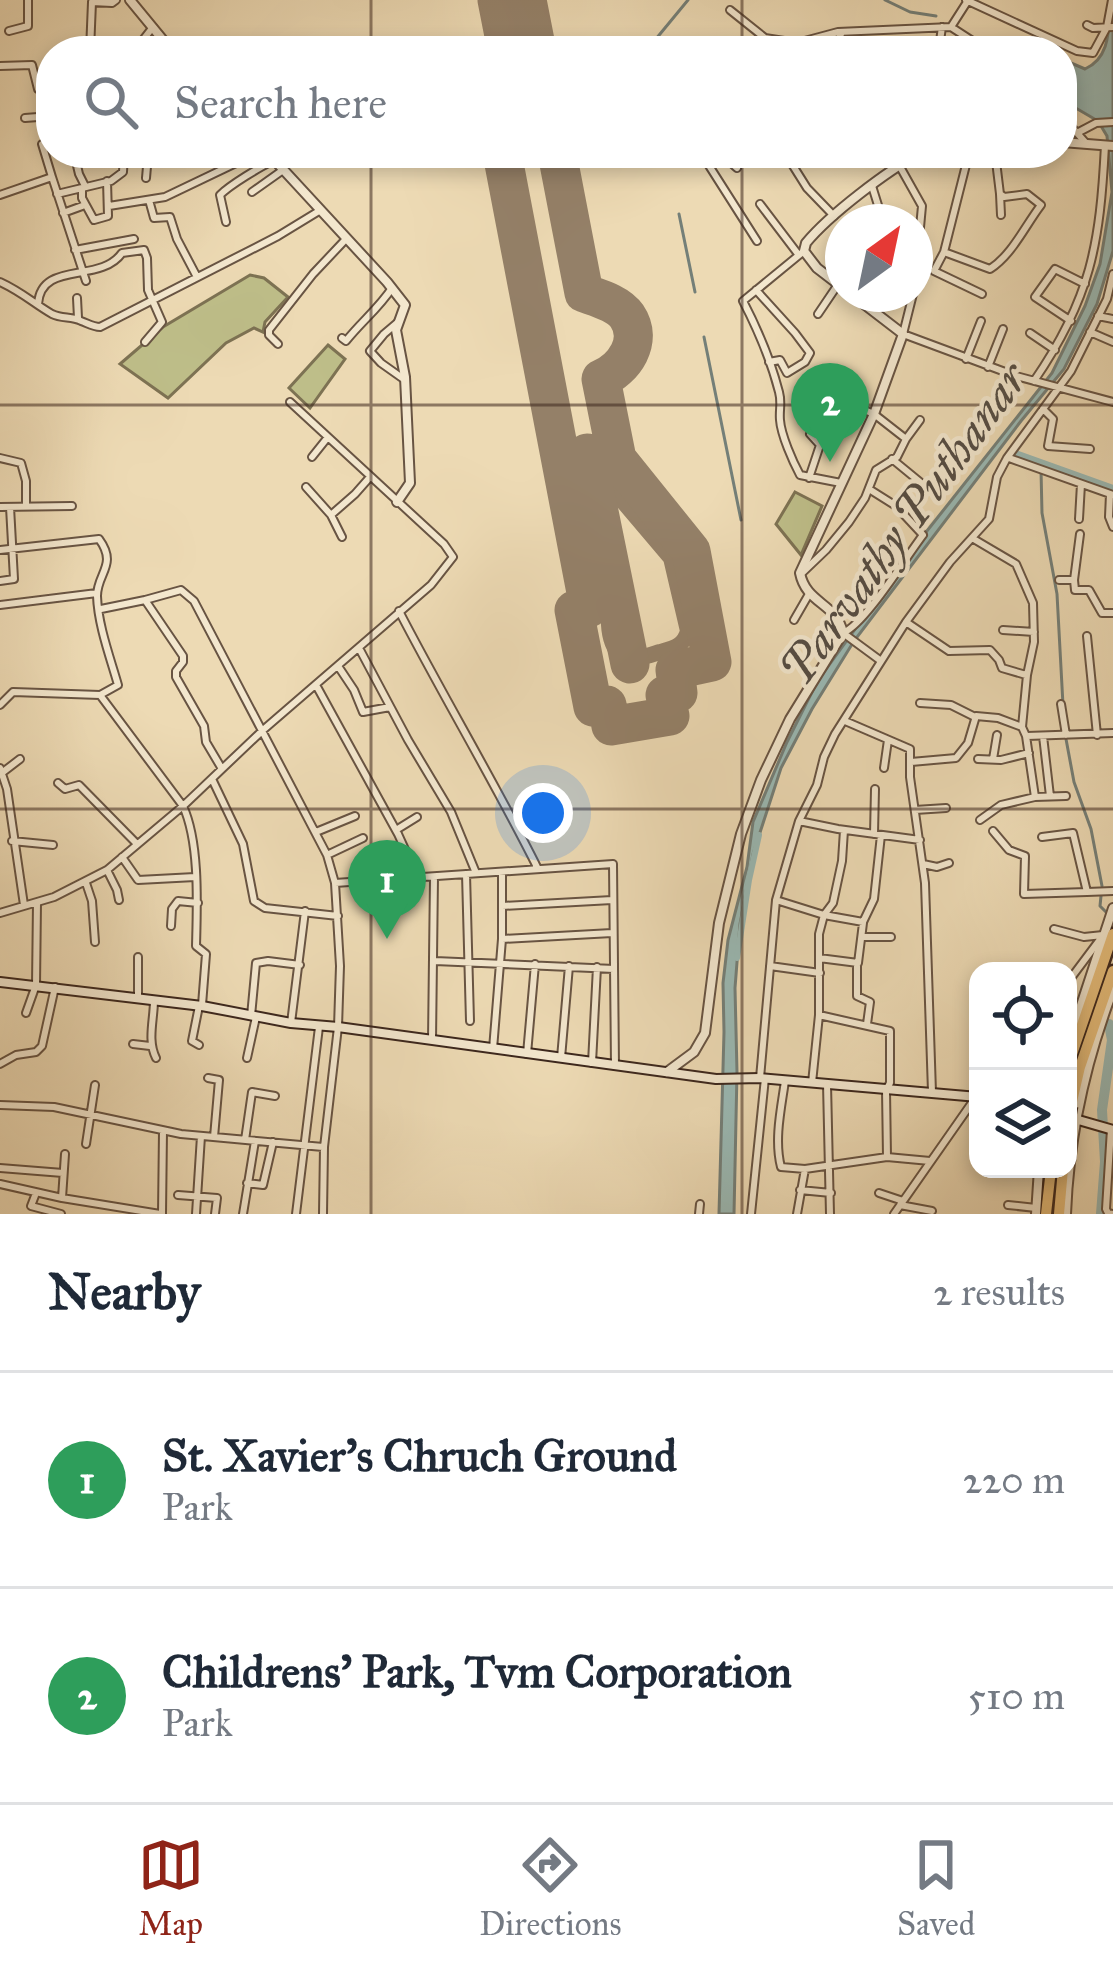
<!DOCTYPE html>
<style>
:root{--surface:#fff;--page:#f2f2f3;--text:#1f2937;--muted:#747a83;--line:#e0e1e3;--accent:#8f2418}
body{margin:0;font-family:"IM FELL Great Primer",serif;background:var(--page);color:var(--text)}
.controls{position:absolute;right:36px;bottom:36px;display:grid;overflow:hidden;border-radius:24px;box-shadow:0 6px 18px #0003}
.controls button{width:108px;height:108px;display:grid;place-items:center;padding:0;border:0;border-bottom:3px solid var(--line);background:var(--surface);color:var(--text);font:60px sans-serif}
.compass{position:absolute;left:825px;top:204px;width:108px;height:108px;border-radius:50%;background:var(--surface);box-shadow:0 6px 18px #0003;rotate:33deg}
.you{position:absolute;left:543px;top:813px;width:42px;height:42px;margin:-30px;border:9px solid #fff;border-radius:50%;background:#1a73e8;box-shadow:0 0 0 18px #1a73e833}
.badge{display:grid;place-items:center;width:78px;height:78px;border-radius:50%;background:var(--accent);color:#fff;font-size:39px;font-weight:700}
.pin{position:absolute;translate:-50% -99px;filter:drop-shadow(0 3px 6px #0008)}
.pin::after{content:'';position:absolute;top:63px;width:42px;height:36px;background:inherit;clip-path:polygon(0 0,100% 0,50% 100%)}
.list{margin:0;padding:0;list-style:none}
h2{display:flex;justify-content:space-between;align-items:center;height:156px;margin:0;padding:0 48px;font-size:51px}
h2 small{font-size:39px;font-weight:400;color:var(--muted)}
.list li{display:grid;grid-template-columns:78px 1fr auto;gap:36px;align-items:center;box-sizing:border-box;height:216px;padding:0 48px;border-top:3px solid var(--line)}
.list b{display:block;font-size:45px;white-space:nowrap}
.list p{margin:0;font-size:39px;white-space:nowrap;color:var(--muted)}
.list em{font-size:39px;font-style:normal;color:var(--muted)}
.icon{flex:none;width:66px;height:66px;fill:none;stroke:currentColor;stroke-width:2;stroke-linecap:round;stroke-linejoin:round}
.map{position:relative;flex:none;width:1113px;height:1214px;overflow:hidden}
.search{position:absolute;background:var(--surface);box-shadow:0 6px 18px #0003;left:36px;right:36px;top:36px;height:132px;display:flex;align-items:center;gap:30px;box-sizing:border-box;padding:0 42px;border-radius:48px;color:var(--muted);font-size:45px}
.sheet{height:588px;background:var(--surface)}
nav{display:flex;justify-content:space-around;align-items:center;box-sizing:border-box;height:168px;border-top:3px solid var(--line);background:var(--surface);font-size:33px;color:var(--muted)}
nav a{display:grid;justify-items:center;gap:6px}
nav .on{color:var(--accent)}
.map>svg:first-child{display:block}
.green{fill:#bebe89;stroke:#7d7253;stroke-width:3}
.water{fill:#9ab9b4;stroke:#747f78;stroke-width:3}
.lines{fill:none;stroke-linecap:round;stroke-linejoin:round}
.stream{stroke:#747f78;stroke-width:3}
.canal{stroke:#9ab9b4;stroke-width:6}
.river{stroke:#9ab9b4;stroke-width:10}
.taxiway{stroke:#948068;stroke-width:16}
.runway{stroke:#948068;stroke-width:39}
.minor-casing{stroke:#685443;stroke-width:10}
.tertiary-casing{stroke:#685443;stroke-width:12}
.secondary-casing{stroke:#3c271d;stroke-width:12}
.trunk-casing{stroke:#3c271d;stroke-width:15}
.minor{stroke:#f3e7ce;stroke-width:6}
.tertiary{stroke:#f3e7ce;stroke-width:8}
.secondary{stroke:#f3e7ce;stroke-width:8}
.trunk{stroke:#e6bd7a;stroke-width:10}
.trunk-bridge-casing{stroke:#3c271d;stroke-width:15;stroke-linecap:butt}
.trunk-bridge{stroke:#e6bd7a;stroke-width:10}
.grid{fill:none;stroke:#3c271d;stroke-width:3;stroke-opacity:0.55}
.labels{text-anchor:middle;stroke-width:9;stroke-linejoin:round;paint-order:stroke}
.water-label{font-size:48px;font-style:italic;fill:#544c43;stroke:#f3e7ce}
</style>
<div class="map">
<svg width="1113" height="1214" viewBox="0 0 1113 1214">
<rect width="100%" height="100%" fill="#eddab4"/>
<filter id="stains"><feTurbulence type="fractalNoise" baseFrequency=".00167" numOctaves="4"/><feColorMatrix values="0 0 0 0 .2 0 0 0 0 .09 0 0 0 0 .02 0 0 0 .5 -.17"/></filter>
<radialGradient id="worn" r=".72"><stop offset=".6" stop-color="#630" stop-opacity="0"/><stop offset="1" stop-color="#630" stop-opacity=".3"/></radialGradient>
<!-- green -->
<path class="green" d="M250 275 264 278 288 297 265 322 263 332 254 328 226 343 168 398 120 364 163 327Z
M328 345 345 359 310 408 289 388Z
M795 492 822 506 801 555 776 524Z"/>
<!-- water -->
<path class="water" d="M1111 0H1113V251L1097 304 1064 369 1021 421 854 641 812 709 781 768 753 854 740 924 735 988 737 1072 734 1214H719L724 1032 723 983 728 940 747 867 753 822 787 742 818 680 919 541 1052 373 1085 306 1100 264 1112 192 1107 136 1098 121 1062 100V59L1085 69C1112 57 1108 26 1111 0Z"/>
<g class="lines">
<!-- stream -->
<path class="stream" d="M885 0 910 12 936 16
M983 45 995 51
M646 51 688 0
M1001 51 1013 48 1018 51
M679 214 695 292
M704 337 741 520
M1039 463 1040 466
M1041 470 1042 513 1057 594 1063 705
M1066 739 1074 782 1091 829 1102 886
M1101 896 1100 906 1107 913"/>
<!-- canal -->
<path class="canal" d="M737 958 749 880 759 835"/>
<!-- river -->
<path class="river" d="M1012 454 1113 490
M1101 1214 1105 1162 1102 1110 1112 1040 1109 1024"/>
<!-- taxiway -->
<path class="taxiway" d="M510 51C506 31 503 17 518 0
M588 452 598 472 671 558 688 631C684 646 674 648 660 652 650 655 633 662 623 656 599 642 613 588 610 565"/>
<!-- runway -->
<path class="runway" d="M497 0 507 51
M527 0 537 51
M502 153 589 608 574 610 593 707 607 705 611 726 670 716 665 695 678 693 675 670 712 662 691 551 617 459 601 379C624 369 644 341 627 316 618 303 598 298 584 293L557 153
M587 453 630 664"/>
<defs>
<path id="minor" d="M966 0 1077 51 1093 53 1107 27 1112 0
M967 2 951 27 988 51
M730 10 765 38 797 43 838 32 951 27
M1087 25 1093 28 1113 27
M9 31 28 26V0
M135 50 153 27
M90 51 92 2 112 3 116 0
M756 51 765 38
M833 51 842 32
M933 51 940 41 942 27
M0 66 32 65 38 89 51 88
M1062 116 1085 142
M25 118 51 116
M1077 133 1096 123 1113 122
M42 144 52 177
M74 153 79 174 85 186
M701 153 757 241
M720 153 737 168
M785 153 807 188 834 216
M969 153 944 252 934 271 982 294
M899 165 922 206 915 281
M146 178 148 155 167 156 169 153
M872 186 882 218
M82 188V198L94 220 108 216 107 181
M252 192 283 170
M57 194 111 181 123 172 124 153
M1000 194 1001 215
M0 195 52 177 86 281
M149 200 154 218 170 217 177 239 197 277
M760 204 798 254
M109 206 165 197 257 153
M63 213 85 205
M226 222 220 195C230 185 261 166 275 160
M75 250 134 239
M804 251 743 301C758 330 771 361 779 392 782 403 779 410 780 420 781 435 793 462 800 475L841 483
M944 252 990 269C1012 255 1025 226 1041 205L1027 194 1004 197 1000 194 995 153
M0 282C22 292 33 303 52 314 62 319 72 316 81 321 87 323 93 327 100 327L278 236 319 211
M756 290 795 333 810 353 805 362 787 373 780 360 769 362
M913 294 903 334 1016 376 1113 402
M77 298 78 318
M38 304C41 260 100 284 122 253L144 250 147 258 148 290 162 322 145 342
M818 314 843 277
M1098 316 1113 319
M1071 321 1035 297 1055 269 1085 284
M397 323 384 334 370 351 381 363 405 380
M1090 332 1113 342
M1030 333 1055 350
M342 338 346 341C361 322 379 308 392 288
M278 344 269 335V330L313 274 346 239
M966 359 981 321
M988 367 1003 329
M1034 381C1091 298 1100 244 1105 145
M1043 409 1053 419 1048 446 1090 449
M906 439 920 420
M312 457 328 437
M0 458 21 463 26 481V507
M1009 458 1113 495
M892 459 931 491
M306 487 331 515
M869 489 896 506 923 535C906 557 865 624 843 633L881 661
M1110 494 1109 517 1113 527
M0 507 72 506
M1079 519 1081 484
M342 537 331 515 355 494 370 477
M972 538 1016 564 1033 603 1034 642 1027 675 1022 727 1026 736 1035 797
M0 550 99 539C118 565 97 573 97 596 98 625 110 657 118 685L100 695 13 692 0 705
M803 572 826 550 849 522 865 498 876 470 897 457 906 439 874 414 835 398 810 434 820 445 809 478
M1059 580H1074L1075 590H1089L1102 613H1113
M1074 580 1080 534
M0 581 14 579 10 507
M0 605 97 593
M101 609 145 600
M399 611C444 698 494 781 538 869
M794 620 809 594
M906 622 949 651 990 650 999 660 1002 668 1026 675
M1003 630 1034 632
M1087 636 1097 735
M359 648 408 740 451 812 476 873
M338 666 354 690 363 712 390 707
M316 685 398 834 418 878
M100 695 183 806C200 843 197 906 196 946L206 954 202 1005
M920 703 951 705 975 717
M1061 704 1066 735
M845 721 910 749V777L925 883 932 1092
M1027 736 1113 733
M1043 736 1050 796
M978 759 1001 760 1029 753
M993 759 997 735
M911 762 956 758 968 743 976 716 998 718 1022 727
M0 768 7 789 24 905
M884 768 888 740
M222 769 206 742 204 726 176 677V671L183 662V656L145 600 181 590 194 601 327 855 335 883 340 966 338 1027 324 1147 323 1214
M3 772 20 759
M212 779 243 844 254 901 265 908 338 916
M58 783 65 789 79 785 137 844
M915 810 946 808
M980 820 1001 805 1035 797 1066 796
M799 821 838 829 920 840
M396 830 417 817
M993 831 1009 850 1025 856 1024 894 1087 892
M316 832 355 816
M874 834 875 789
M1042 837 1073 833 1087 892 1113 891
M12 841 53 845
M327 855 363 838
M122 857 138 880 195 877
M923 864 937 867 949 863
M107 870 117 890 119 900
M466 874 470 1021
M86 883 92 901 95 942
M335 883 613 864 615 1066
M776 900 824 915 863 922 874 899 881 835
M502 906 612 900
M0 913 54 897 107 870 183 806 263 730 431 585 453 557 444 544 290 402
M171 926 172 909 178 901 198 903
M1054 929 1084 937 1103 935
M862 937H891
M502 939 612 933
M138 957V998
M819 958 858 963 863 923
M435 961 614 969
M857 964V996L870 1002 867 1024
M770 966 820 973
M1068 982 1101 938
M978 995V1004
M154 1000C154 1020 147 1040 156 1058
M26 1013 36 985 37 903
M819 1015 890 1031V1083L886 1090 887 1157
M251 1016 256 963 268 961 300 965
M291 1023 305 911
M432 1040 434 877
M133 1044 150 1046
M199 1045 192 1041 199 1006
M493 1049 502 939V873
M527 1054 535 964
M247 1058 256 1017
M561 1058 569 966
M592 1063 597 967
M0 1064 16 1055 36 1052 42 1046 55 987
M208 1078 219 1080 214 1137
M760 1078 776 900 799 821 817 785 824 757 835 734 906 622 950 562 989 519 997 477 1007 458 1071 371 1107 299 1113 274
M785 1081C781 1109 774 1140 781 1167L805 1169 887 1157 930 1161
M812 1083 819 1015V934L824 915 833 903 842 861 844 830
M827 1084 830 1214
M0 1105 54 1107 181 1134 323 1147
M1111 1129 1106 1209 1108 1213 1113 1214
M245 1140 252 1092 275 1096
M86 1144 95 1085
M0 1168 63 1173
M247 1183 263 1185 273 1142
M0 1184 62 1198 160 1214
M800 1190 831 1193
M36 1193 31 1206 61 1214
M879 1193 903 1201
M178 1195 217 1198 215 1214
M62 1198 65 1154
M900 1205 932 1211
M1008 1205 1036 1208
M162 1214 163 1131
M196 1214 201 1136
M243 1214 255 1141
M296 1214 319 1027
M699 1214 700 1204
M751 1214 765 1078
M797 1214 805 1169
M894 1214 978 1094"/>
<path id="tertiary" d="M130 0 172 51
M1062 142 1113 146
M268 153 387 282 405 305 396 330 405 377 410 483 397 502
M843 288 817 268 804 251 806 243C830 214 887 171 920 153
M1068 1045 1113 908
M667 1072 694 1052 705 1033 719 923 741 834 761 780 790 719 843 633C837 603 806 604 800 573L874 414 903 334 851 294
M1036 1214 1039 1169
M1066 1214C1069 1136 1085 1063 1113 990"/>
<path id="secondary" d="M0 982 202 1006 291 1023 338 1027 716 1079 760 1078 978 1097
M1068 1117 1113 1130"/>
<path id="trunk" d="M1068 1066 1113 934
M1071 1106 1080 1067 1113 971
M1046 1214 1051 1169
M1059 1214 1063 1169"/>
</defs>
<!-- minor casing -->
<use href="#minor" class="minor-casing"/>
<!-- tertiary casing -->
<use href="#tertiary" class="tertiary-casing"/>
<!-- secondary casing -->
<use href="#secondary" class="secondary-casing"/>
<!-- trunk casing -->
<use href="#trunk" class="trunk-casing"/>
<!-- minor -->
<use href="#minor" class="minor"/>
<!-- tertiary -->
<use href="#tertiary" class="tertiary"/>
<!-- secondary -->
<use href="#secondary" class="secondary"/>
<!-- trunk -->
<use href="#trunk" class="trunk"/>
<defs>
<path id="trunk-bridge" d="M1068 1122 1071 1106"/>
</defs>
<!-- trunk-bridge casing -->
<use href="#trunk-bridge" class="trunk-bridge-casing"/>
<!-- trunk-bridge -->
<use href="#trunk-bridge" class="trunk-bridge"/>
</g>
<!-- grid -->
<path class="grid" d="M371 0V51M742 0V51M371 153V1214M742 153V1214M0 405H1113M0 809H1113"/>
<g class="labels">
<!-- water labels -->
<g class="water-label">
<text transform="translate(903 523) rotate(-54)" y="17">Parvathy Puthanar</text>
</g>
</g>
<rect width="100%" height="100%" filter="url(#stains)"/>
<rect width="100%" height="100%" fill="url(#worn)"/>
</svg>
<div class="controls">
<button><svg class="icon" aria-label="locate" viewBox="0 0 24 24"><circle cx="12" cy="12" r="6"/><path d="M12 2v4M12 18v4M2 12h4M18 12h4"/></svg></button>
<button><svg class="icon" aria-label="layers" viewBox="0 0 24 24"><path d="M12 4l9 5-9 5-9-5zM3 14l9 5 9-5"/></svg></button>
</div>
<svg class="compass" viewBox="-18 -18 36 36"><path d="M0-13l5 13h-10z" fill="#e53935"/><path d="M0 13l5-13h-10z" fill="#747a83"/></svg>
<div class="you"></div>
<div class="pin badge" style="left:387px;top:939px;background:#2e9e5b">1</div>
<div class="pin badge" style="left:830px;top:462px;background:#2e9e5b">2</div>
<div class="search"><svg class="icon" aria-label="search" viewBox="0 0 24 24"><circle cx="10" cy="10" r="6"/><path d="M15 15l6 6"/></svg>Search here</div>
</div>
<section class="sheet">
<h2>Nearby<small>2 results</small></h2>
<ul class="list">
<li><span class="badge" style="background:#2e9e5b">1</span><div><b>St. Xavier's Chruch Ground</b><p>Park</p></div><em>220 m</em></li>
<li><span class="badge" style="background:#2e9e5b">2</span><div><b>Childrens' Park, Tvm Corporation</b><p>Park</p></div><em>510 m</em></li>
</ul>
</section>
<nav>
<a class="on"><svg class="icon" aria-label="map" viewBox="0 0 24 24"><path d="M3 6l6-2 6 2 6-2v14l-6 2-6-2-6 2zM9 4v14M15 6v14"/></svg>Map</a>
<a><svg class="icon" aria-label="directions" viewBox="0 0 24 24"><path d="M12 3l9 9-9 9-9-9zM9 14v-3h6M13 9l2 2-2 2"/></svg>Directions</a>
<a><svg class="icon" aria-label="saved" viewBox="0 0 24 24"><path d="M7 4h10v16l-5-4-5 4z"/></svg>Saved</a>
</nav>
